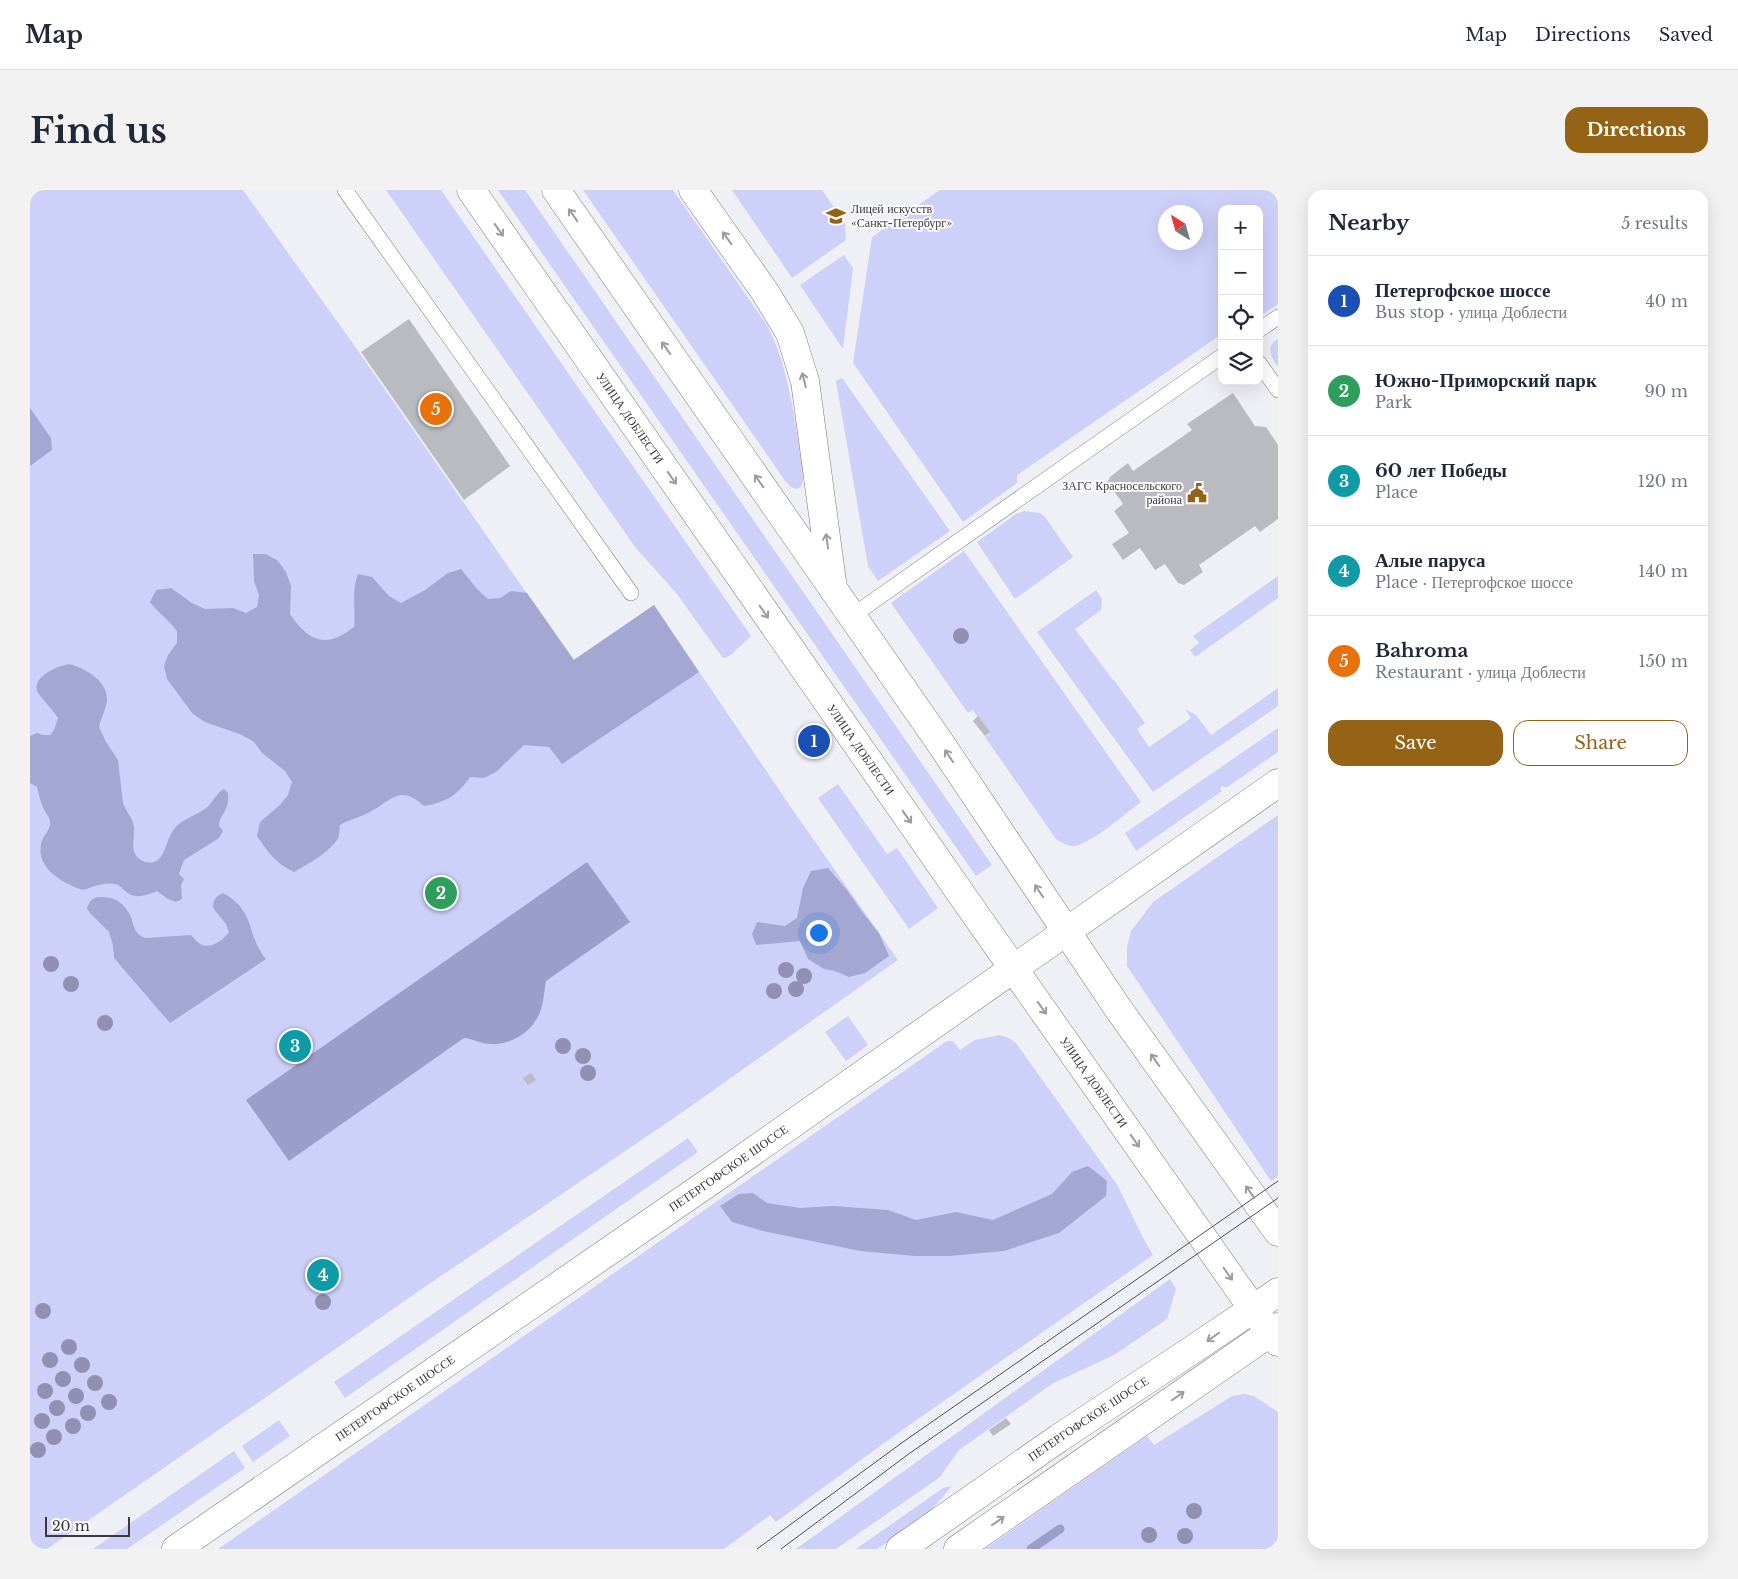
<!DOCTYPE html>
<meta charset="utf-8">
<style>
:root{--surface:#fff;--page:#f2f2f3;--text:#1f2937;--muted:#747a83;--line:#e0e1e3;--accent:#956316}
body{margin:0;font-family:"Libre Baskerville",serif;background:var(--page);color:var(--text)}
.controls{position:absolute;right:15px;top:15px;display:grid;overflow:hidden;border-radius:10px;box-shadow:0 5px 20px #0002}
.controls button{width:45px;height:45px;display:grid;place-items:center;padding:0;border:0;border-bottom:1px solid var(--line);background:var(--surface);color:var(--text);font:25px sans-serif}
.compass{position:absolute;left:1128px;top:15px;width:45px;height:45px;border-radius:50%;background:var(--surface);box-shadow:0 5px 20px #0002;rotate:323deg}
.scale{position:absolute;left:15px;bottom:12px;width:85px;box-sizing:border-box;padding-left:5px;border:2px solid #3a3a3c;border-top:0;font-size:14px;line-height:18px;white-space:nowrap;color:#3a3a3c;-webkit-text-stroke:4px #fdfdff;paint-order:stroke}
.you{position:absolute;left:788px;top:742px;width:18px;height:18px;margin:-12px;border:4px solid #fff;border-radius:50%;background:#1a73e8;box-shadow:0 0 0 8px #1a73e833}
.badge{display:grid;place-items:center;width:32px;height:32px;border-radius:50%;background:var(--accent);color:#fff;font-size:16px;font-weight:700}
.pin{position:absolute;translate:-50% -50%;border:2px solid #fff;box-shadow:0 1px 5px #0006}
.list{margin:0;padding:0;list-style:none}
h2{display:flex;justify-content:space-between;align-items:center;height:65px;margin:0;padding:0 20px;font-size:21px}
h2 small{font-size:16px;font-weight:400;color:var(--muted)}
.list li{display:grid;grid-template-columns:32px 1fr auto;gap:15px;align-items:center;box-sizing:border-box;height:90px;padding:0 20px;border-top:1px solid var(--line)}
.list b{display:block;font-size:19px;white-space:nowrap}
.list p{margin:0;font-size:16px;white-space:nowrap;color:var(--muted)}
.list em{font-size:16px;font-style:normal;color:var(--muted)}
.actions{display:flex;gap:10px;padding:15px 20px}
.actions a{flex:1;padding:11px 0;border:1px solid var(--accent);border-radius:15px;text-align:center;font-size:18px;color:var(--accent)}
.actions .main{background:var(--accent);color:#fff}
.icon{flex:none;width:28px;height:28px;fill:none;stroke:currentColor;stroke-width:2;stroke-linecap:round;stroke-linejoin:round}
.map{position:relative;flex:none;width:1248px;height:1359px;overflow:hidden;border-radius:15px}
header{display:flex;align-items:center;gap:30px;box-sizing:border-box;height:70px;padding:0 25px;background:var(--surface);border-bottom:1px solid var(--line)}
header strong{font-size:24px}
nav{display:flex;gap:28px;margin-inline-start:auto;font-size:18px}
.intro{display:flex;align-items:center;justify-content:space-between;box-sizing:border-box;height:120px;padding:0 30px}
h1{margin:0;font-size:35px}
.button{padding:12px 22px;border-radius:15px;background:var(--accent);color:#fff;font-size:18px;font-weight:700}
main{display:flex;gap:30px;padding:0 30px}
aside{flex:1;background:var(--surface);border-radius:15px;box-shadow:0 5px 20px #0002}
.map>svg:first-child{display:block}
.green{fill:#cdd0f9;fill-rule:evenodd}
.forest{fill:#a4a7d2}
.water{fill:#9b9ec9}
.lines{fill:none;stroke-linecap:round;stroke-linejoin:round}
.stream{stroke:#9b9ec9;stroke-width:9}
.building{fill:#babbc0}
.lane-casing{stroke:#797a7f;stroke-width:16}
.street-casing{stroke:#797a7f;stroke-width:29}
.secondary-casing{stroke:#797a7f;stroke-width:29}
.primary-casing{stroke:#797a7f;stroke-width:29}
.lane{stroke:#fff;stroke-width:15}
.street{stroke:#fff;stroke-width:28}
.secondary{stroke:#fff;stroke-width:28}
.primary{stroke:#fff;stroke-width:28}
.tram{stroke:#4d4d50;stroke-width:1}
.tree{fill:#9091b2}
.oneway{stroke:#9c9c9e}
.labels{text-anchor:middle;stroke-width:4;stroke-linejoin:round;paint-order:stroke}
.poi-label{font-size:12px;fill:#3a3a3c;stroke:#fdfdff;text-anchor:start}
.street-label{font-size:12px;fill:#3a3a3c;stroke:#fdfdff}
</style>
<header>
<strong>Map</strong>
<nav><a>Map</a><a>Directions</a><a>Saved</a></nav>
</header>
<div class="intro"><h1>Find us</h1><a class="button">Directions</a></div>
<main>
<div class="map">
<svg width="1248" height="1359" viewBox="0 0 1248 1359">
<rect width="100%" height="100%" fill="#eff0f6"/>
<!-- green -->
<path class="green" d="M0 0H213L329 162 543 470 624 415 760 616 868 770 644 928 386 1103 17 1359H0Z
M356 0H411L721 446 702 464 695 468 692 467 647 404 605 357Z
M468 0H495L962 675 946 686Z
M553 0H643L737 135C760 180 764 230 773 280L774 287 771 297 767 299 761 297 756 292Z
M702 0H792L815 33 816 50 762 88Z
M910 0H1248V114L1229 127V19H1192V144L987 285V293L933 332 823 173 842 47ZM1166 22V52H1136V22Z
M814 65 823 78 813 159 770 95Z
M1248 149V177C1241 167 1235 156 1248 149Z
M812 188 920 341 848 391 838 376 806 191Z
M994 321 1010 323 1015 327 1043 367 985 409 947 352 986 324Z
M934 361 1111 612C1097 622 1060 655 1044 656 1037 656 1032 653 1026 649L955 547 959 544 943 520 938 523 861 413Z
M1248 386V408L1165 467 1160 460 1169 453 1163 446Z
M1066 400 1072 409 1071 420 1045 439 1083 490H1084L1115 533 1107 539 1119 557 1161 528 1155 519 1166 525 1181 545 1248 498V516L1123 602 1007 442Z
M1248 538V562L1196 598 1193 596 1190 598 1192 601 1106 661 1095 643Z
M808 594 857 664 867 658 908 718 879 739 788 608Z
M1248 625V986L1241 991 1097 776V756L1101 741 1123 712Z
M818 826 838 855 816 871 795 842Z
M970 845 979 848 986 853 1088 996 1112 1046 1123 1065 868 1243 746 1332 740 1325 694 1359H188L917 851H923L930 860 945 850Z
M658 948 668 962 315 1208 304 1192Z
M1140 1089 1146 1099 1137 1129 1084 1165 1022 1194 929 1260 909 1288 806 1359H766Z
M1213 1204 1224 1206 1248 1222V1359H955L1117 1246 1124 1255 1202 1206Z
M249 1230 260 1246 223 1272 212 1256Z
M204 1261 215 1278 97 1359H63Z
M922 1296 897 1325 847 1359H826L913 1298Z"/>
<!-- forest -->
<path class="forest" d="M0 218 21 248 22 260 0 276Z
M223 364H236L248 371 256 382 261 396 260 424C279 452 296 459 324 437 326 417 321 404 328 384L342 387 359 406 371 413 395 400 418 383 431 379 447 399 458 409 470 408 481 401 497 403 544 470 624 415 669 482 532 574 519 557 494 555 466 582 454 588 440 587C427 606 416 612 394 616 368 592 360 613 336 624 327 628 318 630 310 635 309 640 310 646 307 650 297 664 278 674 264 682 246 674 238 662 227 646L230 632 250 615 258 605 262 592 255 581 232 563 224 552 212 545 175 532 163 524 154 512 137 489 134 476 138 465 147 453V441C139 430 128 423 120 412L126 400 141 398 162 413 175 419 203 418 216 423 227 417 229 405 224 391Z
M39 474C55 478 78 491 77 510 76 519 71 528 69 537L76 552 88 570 93 613C96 622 103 628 104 637 105 646 101 656 105 664 109 671 121 676 128 670 136 664 137 647 144 639 153 627 172 625 181 613 186 607 187 603 194 599L198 603C200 621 190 623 189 636L193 641 189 648 183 652 154 670 149 684 154 689 151 695 152 709 146 712 138 709 127 701C115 706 104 710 94 700 91 697 89 694 84 694 74 692 63 697 53 700 34 694 3 677 12 651 13 646 20 640 20 634 21 630 18 626 16 623 11 614 9 606 7 597L0 593V546L7 543 13 545H20L24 540 28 528C23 520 12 509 8 503 0 487 28 476 39 474Z
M798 678 817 700 833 723 849 743 859 766 835 783 819 787 805 781 794 779 778 769 770 751 726 755 722 744 727 732 755 736 767 728 773 698 781 681Z
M193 703C227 722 215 743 236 769L140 833 84 768 83 755 79 742 60 723 57 718C60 710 63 707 71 707 85 706 96 715 101 727 105 738 104 744 116 748L161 745C163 747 167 752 170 754 181 760 193 750 199 742L196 734 183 718C183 710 186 706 193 703Z
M1058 976 1077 991 1076 1006 1029 1043 974 1061 920 1066H885L830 1061 733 1041 702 1032 690 1016 709 1004 723 1003 737 1013 770 1018 803 1016 858 1020 886 1030 926 1022 963 1030 1022 1004 1042 982Z"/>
<!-- water -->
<path class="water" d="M557 672 600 732 516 791C514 801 514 812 510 822 503 841 482 855 461 854 452 854 443 849 434 848L259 971 216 910Z"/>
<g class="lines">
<!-- stream -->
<path class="stream" d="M1001 1359 1030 1339"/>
</g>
<!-- building -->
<path class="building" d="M379 129 480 276 434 310 331 162Z
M1203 203 1225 236 1236 237 1248 255V329L1230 342 1225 336 1169 375 1173 382 1154 395 1148 393 1135 374 1125 380 1110 358 1093 370 1082 354 1099 343 1084 321 1093 314 1078 292 1080 287 1098 273 1103 281 1162 240 1157 234Z
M948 526 960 542 955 546 943 531Z
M501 883 506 890 498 895 493 888Z
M976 1228 981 1234 963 1246 959 1240Z"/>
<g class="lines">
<defs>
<path id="lane" d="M315 0 601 403
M1229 140 1248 127
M1229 173 1248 200
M822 426 1192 166"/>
<path id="street" d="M663 0 735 102 760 143 775 191 803 399"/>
<g id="secondary">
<path id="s1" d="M441 0 936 711 1223 1119 1248 1152"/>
<path d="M526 0 911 554 1087 817 1248 1042"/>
<path id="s2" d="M146 1359 688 986 1248 593"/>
</g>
<g id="primary">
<path id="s3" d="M870 1359 1029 1248 1165 1158 1248 1102"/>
<path d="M928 1359 1248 1137"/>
</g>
</defs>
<!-- lane casing -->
<use href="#lane" class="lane-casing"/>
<!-- street casing -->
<use href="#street" class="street-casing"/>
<!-- secondary casing -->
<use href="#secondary" class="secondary-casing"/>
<!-- primary casing -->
<use href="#primary" class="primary-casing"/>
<!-- lane -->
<use href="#lane" class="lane"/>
<!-- street -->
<use href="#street" class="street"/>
<!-- secondary -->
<use href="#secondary" class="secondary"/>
<!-- primary -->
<use href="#primary" class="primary"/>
<!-- tram -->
<path class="tram" d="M727 1359 873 1252 1248 991
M751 1359 880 1263 1248 1008"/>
</g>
<!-- trees -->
<g class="tree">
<circle cx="931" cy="446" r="8"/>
<circle cx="21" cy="774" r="8"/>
<circle cx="756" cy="780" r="8"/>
<circle cx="774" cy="786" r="8"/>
<circle cx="41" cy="794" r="8"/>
<circle cx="766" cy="799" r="8"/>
<circle cx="744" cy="801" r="8"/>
<circle cx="75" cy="833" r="8"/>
<circle cx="533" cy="856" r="8"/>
<circle cx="553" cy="866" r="8"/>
<circle cx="558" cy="883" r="8"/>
<circle cx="293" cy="1112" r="8"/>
<circle cx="13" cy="1121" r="8"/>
<circle cx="39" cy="1157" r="8"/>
<circle cx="20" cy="1170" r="8"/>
<circle cx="52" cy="1175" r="8"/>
<circle cx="33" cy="1189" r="8"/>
<circle cx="65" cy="1193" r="8"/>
<circle cx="15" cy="1201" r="8"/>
<circle cx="46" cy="1206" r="8"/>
<circle cx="79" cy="1212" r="8"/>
<circle cx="27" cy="1218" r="8"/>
<circle cx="58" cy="1223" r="8"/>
<circle cx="12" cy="1231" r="8"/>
<circle cx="43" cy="1236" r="8"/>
<circle cx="24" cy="1247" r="8"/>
<circle cx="8" cy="1260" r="8"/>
<circle cx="1164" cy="1321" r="8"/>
<circle cx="1119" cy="1345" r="8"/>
<circle cx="1155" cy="1346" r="8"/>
</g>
<!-- one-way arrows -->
<defs><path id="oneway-shaft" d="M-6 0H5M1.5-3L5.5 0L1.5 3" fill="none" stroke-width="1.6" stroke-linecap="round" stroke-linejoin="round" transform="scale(1.25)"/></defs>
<g class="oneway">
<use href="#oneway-shaft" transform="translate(543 25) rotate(-125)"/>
<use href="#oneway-shaft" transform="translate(469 40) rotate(55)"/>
<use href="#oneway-shaft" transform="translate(697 48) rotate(-125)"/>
<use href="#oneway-shaft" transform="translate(636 158) rotate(-125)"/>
<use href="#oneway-shaft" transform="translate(774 190) rotate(-104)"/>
<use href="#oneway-shaft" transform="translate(642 288) rotate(55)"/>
<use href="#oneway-shaft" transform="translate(729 291) rotate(-125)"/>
<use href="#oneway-shaft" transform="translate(797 351) rotate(-98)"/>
<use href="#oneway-shaft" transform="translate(734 422) rotate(55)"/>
<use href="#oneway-shaft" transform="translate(919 566) rotate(-124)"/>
<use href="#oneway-shaft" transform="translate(877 627) rotate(55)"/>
<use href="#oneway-shaft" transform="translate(1009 701) rotate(-124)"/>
<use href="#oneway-shaft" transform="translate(1012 818) rotate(55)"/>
<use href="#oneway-shaft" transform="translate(1125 870) rotate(-126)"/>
<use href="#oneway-shaft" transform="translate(1105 951) rotate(55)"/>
<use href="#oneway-shaft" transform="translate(1220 1002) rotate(-126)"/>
<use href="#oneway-shaft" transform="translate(1198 1084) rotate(55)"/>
<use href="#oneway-shaft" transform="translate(1183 1147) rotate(145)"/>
<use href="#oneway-shaft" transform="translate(1148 1206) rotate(-35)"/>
<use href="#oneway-shaft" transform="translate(968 1331) rotate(-35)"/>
</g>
<!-- icons -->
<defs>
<symbol id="school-bare" viewBox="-9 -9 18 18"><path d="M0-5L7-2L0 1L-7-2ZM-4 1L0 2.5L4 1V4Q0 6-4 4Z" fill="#956316" stroke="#fdfdff" stroke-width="2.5" paint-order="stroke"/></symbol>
<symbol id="civic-bare" viewBox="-9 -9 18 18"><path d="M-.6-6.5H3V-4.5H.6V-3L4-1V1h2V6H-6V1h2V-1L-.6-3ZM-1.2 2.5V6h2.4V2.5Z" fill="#956316" stroke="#fdfdff" stroke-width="2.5" paint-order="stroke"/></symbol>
</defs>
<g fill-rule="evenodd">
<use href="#school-bare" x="792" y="12" width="28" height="28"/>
<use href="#civic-bare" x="1153" y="289" width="28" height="28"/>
</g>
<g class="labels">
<!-- poi labels -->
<g class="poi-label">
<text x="821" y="23">Лицей искусств<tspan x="821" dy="14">«Санкт-Петербург»</tspan></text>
<text x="1152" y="300" text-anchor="end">ЗАГС Красносельского<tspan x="1152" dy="14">района</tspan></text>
</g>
<!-- street labels -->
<g class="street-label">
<text dy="4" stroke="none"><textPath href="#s1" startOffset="278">УЛИЦА ДОБЛЕСТИ</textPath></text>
<text dy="4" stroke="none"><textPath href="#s1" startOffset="682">УЛИЦА ДОБЛЕСТИ</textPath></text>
<text dy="4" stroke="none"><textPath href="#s1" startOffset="1088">УЛИЦА ДОБЛЕСТИ</textPath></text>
<text dy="4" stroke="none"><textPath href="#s2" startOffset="671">ПЕТЕРГОФСКОЕ ШОССЕ</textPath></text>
<text dy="4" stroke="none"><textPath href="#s2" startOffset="266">ПЕТЕРГОФСКОЕ ШОССЕ</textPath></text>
<text dy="4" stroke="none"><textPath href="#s3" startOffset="229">ПЕТЕРГОФСКОЕ ШОССЕ</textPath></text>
</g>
</g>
</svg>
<div class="controls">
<button>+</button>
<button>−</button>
<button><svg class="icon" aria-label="locate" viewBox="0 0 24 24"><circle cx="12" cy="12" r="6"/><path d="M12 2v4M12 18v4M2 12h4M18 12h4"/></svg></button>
<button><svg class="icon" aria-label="layers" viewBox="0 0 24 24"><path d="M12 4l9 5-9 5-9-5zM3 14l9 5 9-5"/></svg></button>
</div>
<svg class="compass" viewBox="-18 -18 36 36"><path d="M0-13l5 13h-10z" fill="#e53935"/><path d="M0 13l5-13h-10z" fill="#747a83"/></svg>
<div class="scale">20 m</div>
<div class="you"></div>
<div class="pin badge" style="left:784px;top:551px;background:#1a4fb4">1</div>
<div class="pin badge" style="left:411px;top:703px;background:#2e9e5b">2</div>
<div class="pin badge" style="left:265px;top:856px;background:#0f9aa8">3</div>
<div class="pin badge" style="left:293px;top:1085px;background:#0f9aa8">4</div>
<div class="pin badge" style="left:406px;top:219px;background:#e8710a">5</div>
</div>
<aside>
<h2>Nearby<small>5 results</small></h2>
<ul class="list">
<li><span class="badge" style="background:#1a4fb4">1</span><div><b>Петергофское шоссе</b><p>Bus stop · улица Доблести</p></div><em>40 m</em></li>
<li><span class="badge" style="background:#2e9e5b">2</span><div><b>Южно-Приморский парк</b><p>Park</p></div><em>90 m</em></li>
<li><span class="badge" style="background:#0f9aa8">3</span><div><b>60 лет Победы</b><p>Place</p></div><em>120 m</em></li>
<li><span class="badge" style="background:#0f9aa8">4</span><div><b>Алые паруса</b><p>Place · Петергофское шоссе</p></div><em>140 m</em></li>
<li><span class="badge" style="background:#e8710a">5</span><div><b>Bahroma</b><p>Restaurant · улица Доблести</p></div><em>150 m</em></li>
</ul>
<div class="actions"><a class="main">Save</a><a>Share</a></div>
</aside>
</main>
